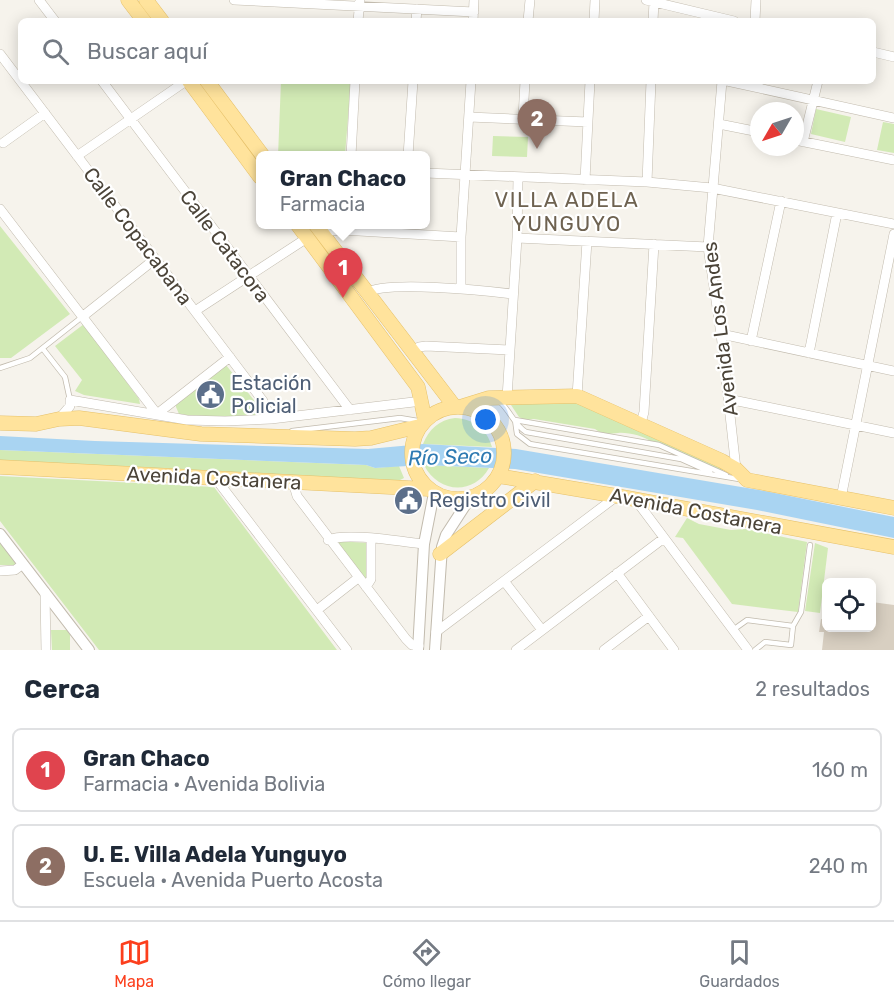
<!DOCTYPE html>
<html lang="es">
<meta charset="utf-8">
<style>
:root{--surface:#fff;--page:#f2f2f3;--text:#1f2937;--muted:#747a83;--line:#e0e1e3;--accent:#fc3f1d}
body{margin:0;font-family:Rubik,sans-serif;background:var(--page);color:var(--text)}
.controls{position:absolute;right:18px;bottom:18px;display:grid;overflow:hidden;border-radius:9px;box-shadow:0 3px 15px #0003}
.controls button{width:54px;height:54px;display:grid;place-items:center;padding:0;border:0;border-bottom:2px solid var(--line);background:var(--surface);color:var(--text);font:30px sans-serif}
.compass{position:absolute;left:750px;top:102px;width:54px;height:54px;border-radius:50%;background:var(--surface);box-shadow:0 3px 15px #0003;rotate:231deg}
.you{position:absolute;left:486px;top:420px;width:21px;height:21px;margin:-15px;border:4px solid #fff;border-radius:50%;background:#1a73e8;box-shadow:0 0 0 9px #1a73e833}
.badge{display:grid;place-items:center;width:39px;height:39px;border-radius:50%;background:var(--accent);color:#fff;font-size:20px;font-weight:700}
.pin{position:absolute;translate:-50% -50px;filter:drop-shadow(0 2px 3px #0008)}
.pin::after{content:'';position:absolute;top:32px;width:21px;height:18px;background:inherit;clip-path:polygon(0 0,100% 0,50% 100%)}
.popup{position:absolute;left:256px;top:151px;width:174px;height:78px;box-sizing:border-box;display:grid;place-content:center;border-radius:9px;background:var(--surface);filter:drop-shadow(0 2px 4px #0005);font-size:20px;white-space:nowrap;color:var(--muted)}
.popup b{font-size:22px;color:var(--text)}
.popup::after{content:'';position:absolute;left:50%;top:100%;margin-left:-12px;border:12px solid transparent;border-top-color:var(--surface)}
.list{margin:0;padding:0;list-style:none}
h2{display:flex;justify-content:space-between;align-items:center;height:78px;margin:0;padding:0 24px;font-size:26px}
h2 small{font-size:20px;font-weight:400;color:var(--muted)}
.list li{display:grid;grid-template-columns:39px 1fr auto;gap:18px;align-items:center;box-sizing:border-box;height:84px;margin:0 12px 12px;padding:0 12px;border:2px solid var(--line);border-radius:9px}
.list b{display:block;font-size:22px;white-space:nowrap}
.list p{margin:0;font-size:20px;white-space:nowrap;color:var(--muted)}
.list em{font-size:20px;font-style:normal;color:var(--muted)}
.icon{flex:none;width:33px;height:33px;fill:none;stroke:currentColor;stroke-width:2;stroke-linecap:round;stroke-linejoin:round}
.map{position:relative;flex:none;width:894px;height:650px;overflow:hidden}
.search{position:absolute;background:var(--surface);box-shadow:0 3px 15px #0003;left:18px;right:18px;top:18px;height:66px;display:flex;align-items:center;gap:15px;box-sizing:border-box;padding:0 21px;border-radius:9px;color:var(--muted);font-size:22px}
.sheet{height:270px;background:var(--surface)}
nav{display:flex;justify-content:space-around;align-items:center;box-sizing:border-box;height:84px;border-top:2px solid var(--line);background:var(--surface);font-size:16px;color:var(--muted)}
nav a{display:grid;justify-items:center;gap:3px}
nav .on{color:var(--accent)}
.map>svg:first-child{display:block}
.green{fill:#d2eab5}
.water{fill:#a9d4f2}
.building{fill:#d8cfc1}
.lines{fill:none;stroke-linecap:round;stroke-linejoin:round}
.service-casing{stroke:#c2bbae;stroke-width:6}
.minor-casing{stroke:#c2bbae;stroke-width:10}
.tertiary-casing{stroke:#c2bbae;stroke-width:12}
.primary-casing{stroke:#e6c16a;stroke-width:15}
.service{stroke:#fff;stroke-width:4.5}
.minor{stroke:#fff;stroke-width:9}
.tertiary{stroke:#fff;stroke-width:10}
.primary{stroke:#ffe39c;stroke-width:14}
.labels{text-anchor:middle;stroke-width:4.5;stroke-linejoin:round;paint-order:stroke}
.street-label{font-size:20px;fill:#4b4439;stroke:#fff}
.service-label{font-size:20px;fill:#4e5e75;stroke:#fff;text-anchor:start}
.neighbourhood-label{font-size:21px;letter-spacing:1.5px;fill:#6e6250;stroke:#fff}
.water-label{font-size:21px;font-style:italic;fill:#2e7ab2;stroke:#fff}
</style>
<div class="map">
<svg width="894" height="650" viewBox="0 0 894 650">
<rect width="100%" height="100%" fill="#f6f3ec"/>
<!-- green -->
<path class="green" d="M281 81H351L345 155 278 156Z
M816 109 851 117 845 142 811 134Z
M883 122 894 124V153L877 150Z
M493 136 528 137 527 157 492 156Z
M0 226 70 314 11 358H0Z
M84 324 139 399 140 404 84 395 75 391 82 380 55 346Z
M226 365 261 409 259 416H194L179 414 176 407V403Z
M578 402 723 468V470L722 471 651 442C645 436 627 432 618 433 608 434 603 435 595 429L534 419 525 420 519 417 511 405 512 404Z
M455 418C474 419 487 429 492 447L423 444C429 429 439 420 455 418Z
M0 450 366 465 375 468 399 466 404 478 398 481 0 461Z
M424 465 489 468C473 496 438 493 424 465Z
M0 476 214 487 337 650H99L0 521Z
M687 518 699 524 731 530 746 529 807 542 798 612 732 604 683 538 675 537Z
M0 540 17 562 15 565H0Z
M335 541 369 543 367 581Z
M815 543 828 548 820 613 805 611Z
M51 630H70V650H52Z"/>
<!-- water -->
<path class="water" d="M0 436 95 441 368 449 423 444 516 449 759 490 894 517V538L757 510 515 469 424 465 375 468 366 465 0 450Z"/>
<!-- building -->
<path class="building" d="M872 602 894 605V650H822L824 632H819L821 619 826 620V627H872Z"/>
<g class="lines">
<defs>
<path id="service" d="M43 349 65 377 70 400
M0 368 30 358 82 317
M499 401C510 410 514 425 526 432L681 459 710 472
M515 420 517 434 530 444 739 479
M515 420 659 445 726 475
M292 431 400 418 418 421
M793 626 801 612 810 545
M733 630 747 620 793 626 791 645 765 642 755 650"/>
<path id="minor" d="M39 0 55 21
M234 0 474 12
M646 0 734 21
M358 21 360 0
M416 21 417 9
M473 21 474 0
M528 21 530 0
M594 21 595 0
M653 21 654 2
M755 21 756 0
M873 52 894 57
M0 54 263 401 271 419
M102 81 350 410
M722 81 708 247 721 334 736 469
M727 81 894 118
M469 117 588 122
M523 118 525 81
M719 124 759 132
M795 140 894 160
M803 142 818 81
M3 143 45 113
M77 156 186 81
M351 156 355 81
M408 156 413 81
M425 173 647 182 712 188 894 224
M585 180 590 81
M647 182 651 81
M0 209 157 414
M324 236 330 231 342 230 461 237
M517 238 708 247
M461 289V237L471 81
M367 293C384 280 487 291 513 294
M195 311 307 238
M82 317 155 259
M721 334 894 371
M751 341 781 201
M412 352 419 347 426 346 509 350
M809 353 837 213
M577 396 587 241
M507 398 517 238 518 177
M728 399 894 433
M157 414 230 357
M59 419 70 406V400L187 420 225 421 271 419 422 401
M641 423 644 412 654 244
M216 479 347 650
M293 482 297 496 406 639 412 645 419 646
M841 498 894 234
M635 499 748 650
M328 540C346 532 403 542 424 544
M0 571 15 570 23 564
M617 573 674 650
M504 581 542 630
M366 587 371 579V539
M45 592 46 650
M317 610 358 578
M436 632 617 496
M516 650 664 538
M604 650 649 616"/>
<path id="tertiary" d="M0 534 89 650
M418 650 424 544 434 493
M435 650 442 547 446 535 470 498"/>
<path id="primary" d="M128 0 144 21
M146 0 162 21
M189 81 260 177
M207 81 263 156
M297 224 418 387 425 420
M315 224 455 407
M412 453a46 46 0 1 1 92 0a46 46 0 1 1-92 0Z
M460 407 489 398 577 396 722 461 736 469 747 480 894 508
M0 423 36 424 59 419 79 418 201 434 355 439 371 438 420 426
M0 467 428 489
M498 476 617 496 894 547
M440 554 535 481"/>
</defs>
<!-- service casing -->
<use href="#service" class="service-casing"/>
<!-- minor casing -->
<use href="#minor" class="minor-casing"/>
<!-- tertiary casing -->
<use href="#tertiary" class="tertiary-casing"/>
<!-- primary casing -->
<use href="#primary" class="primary-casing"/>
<!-- service -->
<use href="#service" class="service"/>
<!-- minor -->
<use href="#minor" class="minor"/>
<!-- tertiary -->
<use href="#tertiary" class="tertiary"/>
<!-- primary -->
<use href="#primary" class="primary"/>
</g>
<!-- icons -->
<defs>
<symbol id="civic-disc" viewBox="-11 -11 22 22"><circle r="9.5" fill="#5c6f8a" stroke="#fff"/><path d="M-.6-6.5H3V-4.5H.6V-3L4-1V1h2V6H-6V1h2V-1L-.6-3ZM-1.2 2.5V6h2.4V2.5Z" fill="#fff"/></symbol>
</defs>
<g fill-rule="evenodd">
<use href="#civic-disc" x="194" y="378" width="33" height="33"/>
<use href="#civic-disc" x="392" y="484" width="33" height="33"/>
</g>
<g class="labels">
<!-- street labels -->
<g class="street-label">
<text transform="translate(138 236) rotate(53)" y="7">Calle Copacabana</text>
<text transform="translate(225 246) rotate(53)" y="7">Calle Catacora</text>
<text transform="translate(720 329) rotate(-97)" y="7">Avenida Los Andes</text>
<text transform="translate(214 478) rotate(3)" y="7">Avenida Costanera</text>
<text transform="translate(696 511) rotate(11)" y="7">Avenida Costanera</text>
</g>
<!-- service labels -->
<g class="service-label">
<text x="231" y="390">Estación<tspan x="231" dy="23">Policial</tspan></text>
<text x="429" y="507">Registro Civil</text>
</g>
<!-- neighbourhood labels -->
<g class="neighbourhood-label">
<text x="567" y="207">VILLA ADELA<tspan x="567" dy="24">YUNGUYO</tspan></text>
</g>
<!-- water labels -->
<g class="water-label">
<text transform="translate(450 457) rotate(-2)" y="7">Río Seco</text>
</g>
</g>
</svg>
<div class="controls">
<button><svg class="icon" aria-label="locate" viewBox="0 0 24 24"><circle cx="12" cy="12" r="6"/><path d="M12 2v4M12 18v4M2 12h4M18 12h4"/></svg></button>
</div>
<svg class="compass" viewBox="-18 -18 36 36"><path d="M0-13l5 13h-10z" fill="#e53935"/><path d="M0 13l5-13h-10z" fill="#747a83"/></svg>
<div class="you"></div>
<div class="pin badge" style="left:343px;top:298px;background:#e0444e">1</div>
<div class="popup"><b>Gran Chaco</b>Farmacia</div>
<div class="pin badge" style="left:537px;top:149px;background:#8d6e63">2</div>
<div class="search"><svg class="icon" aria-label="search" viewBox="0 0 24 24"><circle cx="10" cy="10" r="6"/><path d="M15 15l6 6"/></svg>Buscar aquí</div>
</div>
<section class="sheet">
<h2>Cerca<small>2 resultados</small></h2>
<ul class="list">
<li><span class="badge" style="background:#e0444e">1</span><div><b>Gran Chaco</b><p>Farmacia · Avenida Bolivia</p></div><em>160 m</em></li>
<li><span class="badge" style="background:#8d6e63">2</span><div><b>U. E. Villa Adela Yunguyo</b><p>Escuela · Avenida Puerto Acosta</p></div><em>240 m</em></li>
</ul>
</section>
<nav>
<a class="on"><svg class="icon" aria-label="map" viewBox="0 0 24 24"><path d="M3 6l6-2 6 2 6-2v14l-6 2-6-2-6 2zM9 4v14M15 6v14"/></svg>Mapa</a>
<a><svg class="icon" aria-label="directions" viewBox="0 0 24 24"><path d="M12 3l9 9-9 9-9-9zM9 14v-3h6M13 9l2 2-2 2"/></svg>Cómo llegar</a>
<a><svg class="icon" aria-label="saved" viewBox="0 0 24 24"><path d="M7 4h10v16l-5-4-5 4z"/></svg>Guardados</a>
</nav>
